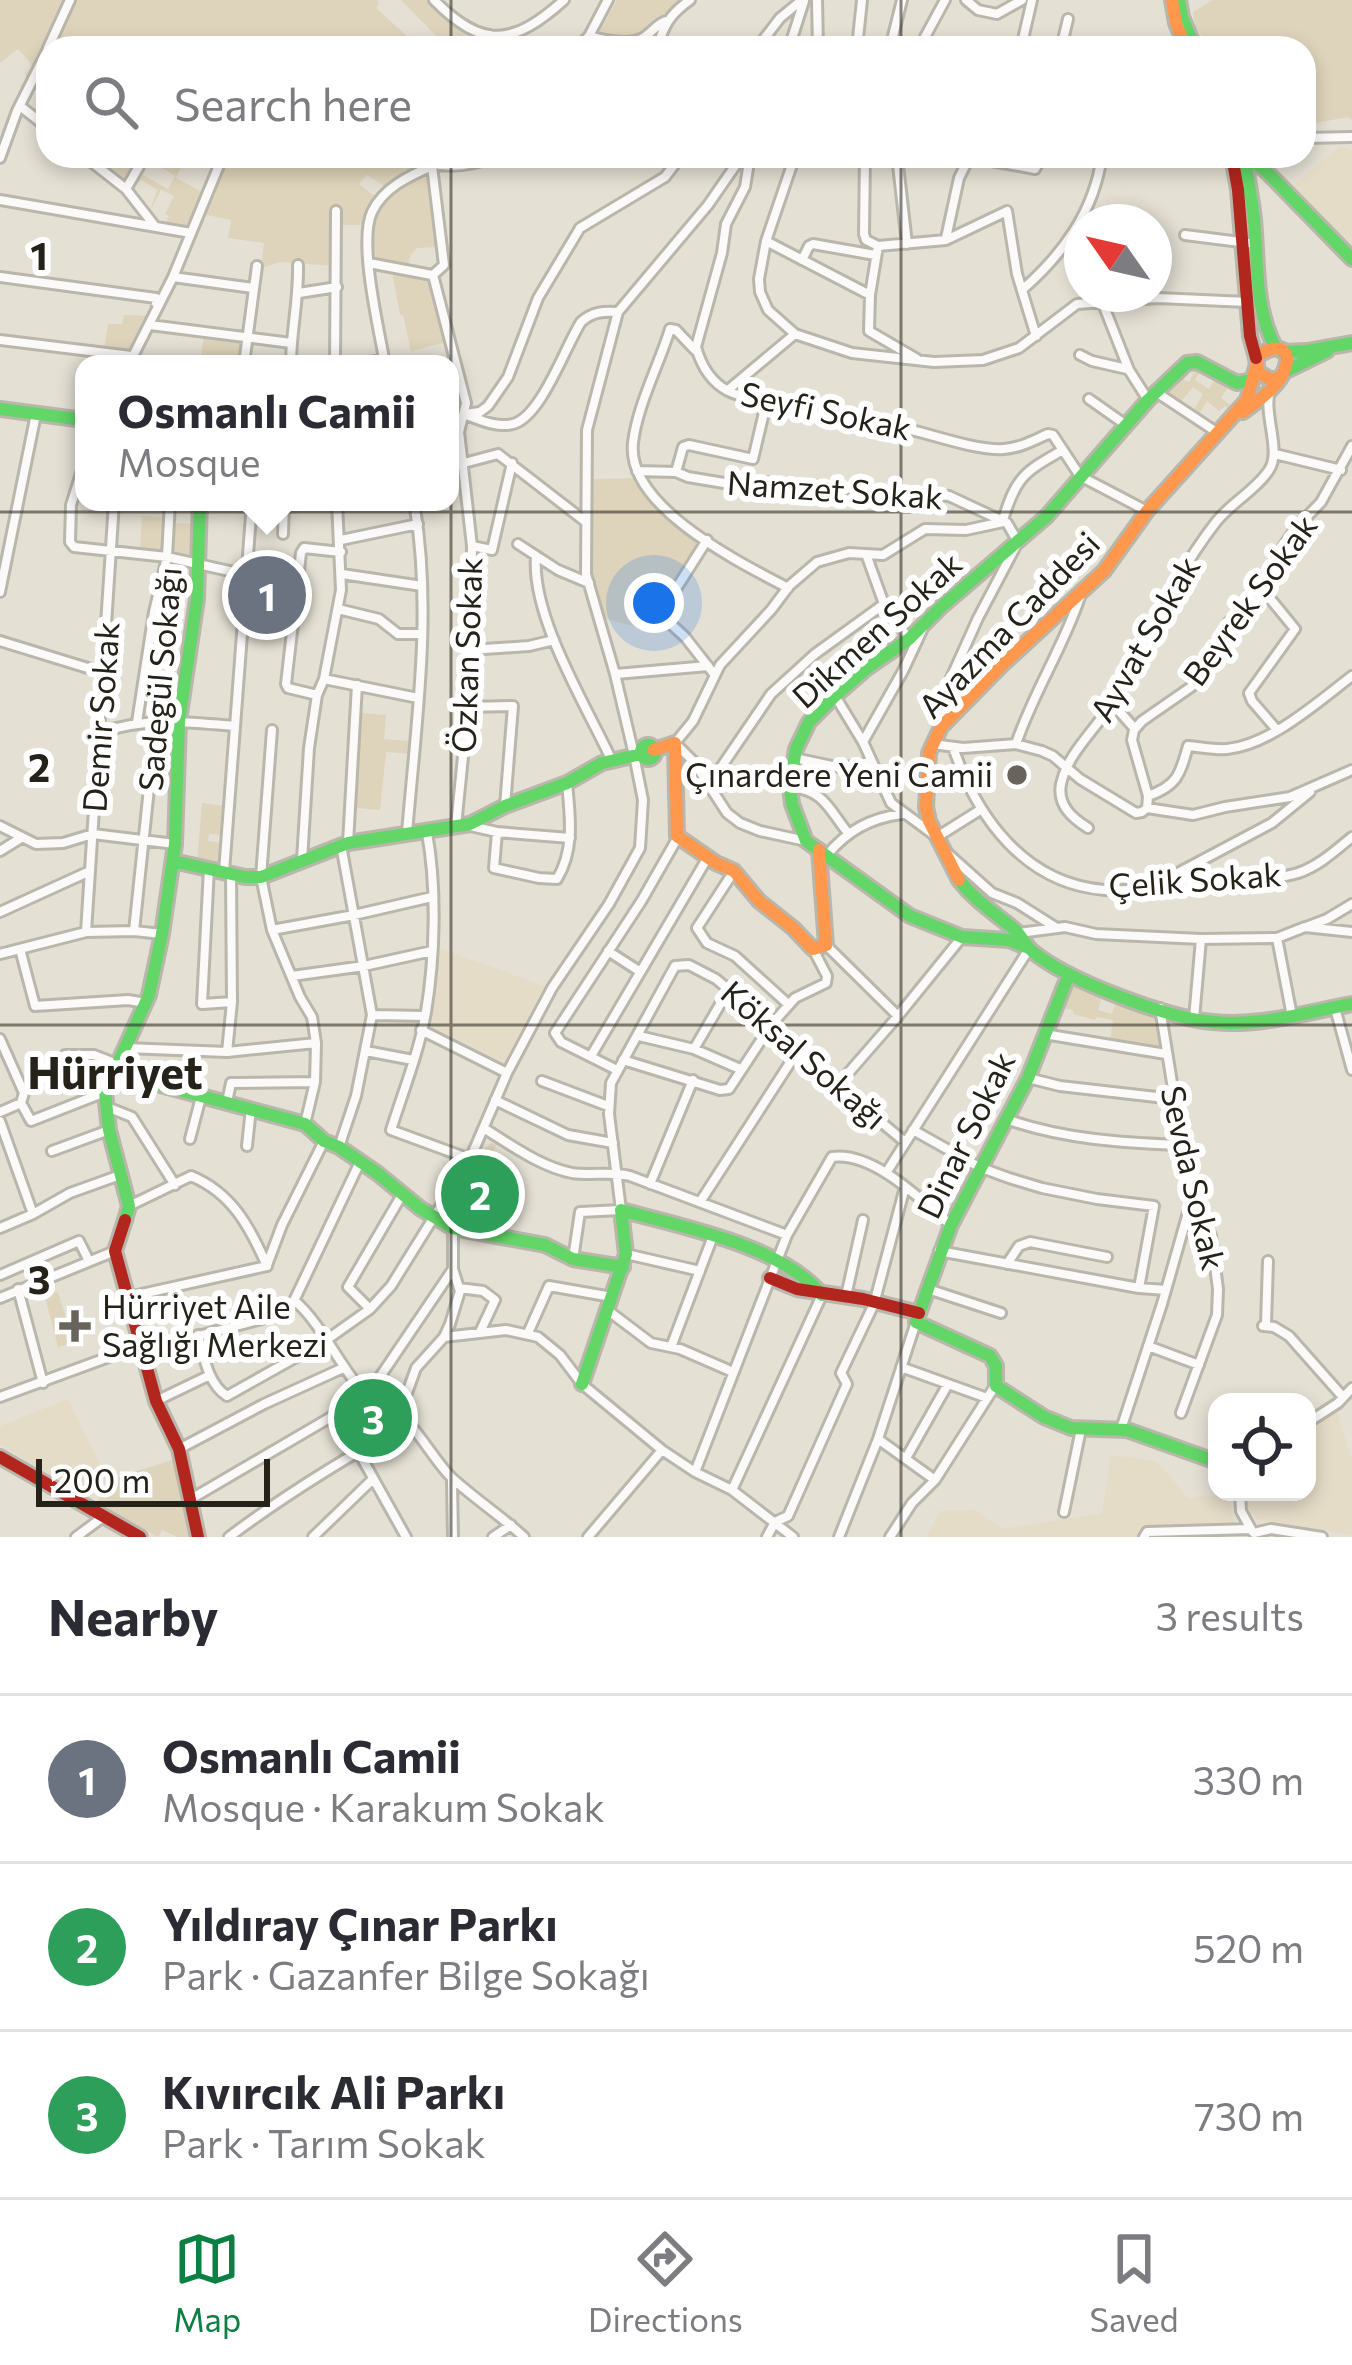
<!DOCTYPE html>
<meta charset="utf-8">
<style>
:root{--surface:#fff;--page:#f7f7f7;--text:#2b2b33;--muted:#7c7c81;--line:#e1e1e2;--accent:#0b8043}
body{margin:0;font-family:Commissioner,sans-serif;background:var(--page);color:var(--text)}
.controls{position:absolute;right:36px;bottom:36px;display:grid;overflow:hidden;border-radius:24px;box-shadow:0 6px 18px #0003}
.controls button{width:108px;height:108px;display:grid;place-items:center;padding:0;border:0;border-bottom:3px solid var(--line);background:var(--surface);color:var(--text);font:60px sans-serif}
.compass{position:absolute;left:1064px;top:204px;width:108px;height:108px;border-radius:50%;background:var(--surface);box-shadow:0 6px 18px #0003;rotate:304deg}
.scale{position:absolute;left:36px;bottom:30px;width:234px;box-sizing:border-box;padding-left:12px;border:6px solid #25221a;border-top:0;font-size:33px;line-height:42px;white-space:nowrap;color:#25221a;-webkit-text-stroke:9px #fff;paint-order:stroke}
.you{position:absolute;left:654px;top:603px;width:42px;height:42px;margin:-30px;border:9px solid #fff;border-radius:50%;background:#1a73e8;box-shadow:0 0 0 18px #1a73e833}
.badge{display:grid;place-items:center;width:78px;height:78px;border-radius:50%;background:var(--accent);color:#fff;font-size:39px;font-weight:700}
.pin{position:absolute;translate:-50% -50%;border:6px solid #fff;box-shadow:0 3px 12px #0006}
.popup{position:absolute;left:75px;top:355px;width:384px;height:156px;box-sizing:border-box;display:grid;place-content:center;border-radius:24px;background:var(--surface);filter:drop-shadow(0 3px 9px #0005);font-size:39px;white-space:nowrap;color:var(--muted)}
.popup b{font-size:45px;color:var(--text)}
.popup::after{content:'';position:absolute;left:50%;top:100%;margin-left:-24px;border:24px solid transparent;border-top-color:var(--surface)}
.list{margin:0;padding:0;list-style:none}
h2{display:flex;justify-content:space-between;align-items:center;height:156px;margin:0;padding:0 48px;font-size:51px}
h2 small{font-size:39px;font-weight:400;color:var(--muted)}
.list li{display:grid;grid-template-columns:78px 1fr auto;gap:36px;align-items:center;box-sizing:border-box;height:168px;padding:0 48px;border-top:3px solid var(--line)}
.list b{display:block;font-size:45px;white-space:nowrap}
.list p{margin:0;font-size:39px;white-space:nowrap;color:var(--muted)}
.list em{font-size:39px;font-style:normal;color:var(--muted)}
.icon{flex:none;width:66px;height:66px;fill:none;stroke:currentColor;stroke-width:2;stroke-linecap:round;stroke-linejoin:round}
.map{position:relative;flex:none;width:1352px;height:1537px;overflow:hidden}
.search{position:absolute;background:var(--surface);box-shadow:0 6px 18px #0003;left:36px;right:36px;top:36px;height:132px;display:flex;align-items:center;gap:30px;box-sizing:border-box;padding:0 42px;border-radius:36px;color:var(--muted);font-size:45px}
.sheet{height:660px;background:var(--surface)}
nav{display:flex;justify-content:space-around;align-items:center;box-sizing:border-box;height:168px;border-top:3px solid var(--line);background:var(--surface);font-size:33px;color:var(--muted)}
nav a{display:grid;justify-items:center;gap:6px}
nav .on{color:var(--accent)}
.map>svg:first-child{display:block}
.built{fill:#e4dcc7}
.green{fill:#ded4bb}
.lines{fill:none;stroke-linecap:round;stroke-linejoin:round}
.street-tunnel{stroke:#bfbaaf;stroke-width:8;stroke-dasharray:8 4;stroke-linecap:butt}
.street-casing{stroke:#b9b6ac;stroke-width:14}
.fast-casing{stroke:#b9b6ac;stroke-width:18}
.slow-casing{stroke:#b9b6ac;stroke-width:18}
.jam-casing{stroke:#b9b6ac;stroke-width:18}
.street{stroke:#fbfaf9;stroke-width:8}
.fast{stroke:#63d668;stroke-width:12}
.slow{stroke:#ff974d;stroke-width:12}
.jam{stroke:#b3261e;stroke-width:12}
.grid{fill:none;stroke:#25221a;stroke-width:3;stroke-opacity:0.55}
.poi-dot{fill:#68645b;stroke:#fff;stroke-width:4.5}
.labels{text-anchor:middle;stroke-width:12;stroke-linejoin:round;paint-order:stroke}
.street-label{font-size:33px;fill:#25221a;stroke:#fff}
.poi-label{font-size:33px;fill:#25221a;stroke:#fff;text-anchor:end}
.district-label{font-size:45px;font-weight:bold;fill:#25221a;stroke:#fff}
.grid-label{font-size:39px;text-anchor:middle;font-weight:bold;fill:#25221a;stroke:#fff;stroke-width:12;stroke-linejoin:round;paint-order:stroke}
</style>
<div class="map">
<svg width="1352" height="1537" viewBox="0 0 1352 1537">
<rect width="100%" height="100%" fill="#e5e0d4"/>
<!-- built -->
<path class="built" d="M1340 146 1352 151V246L1293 186Z
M437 947 544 986 503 1065 432 1029Z
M68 1399 103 1470 87 1497 0 1444V1426Z
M1336 1409 1352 1460V1535L1257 1519 1248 1509 1247 1492H1307V1428Z
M1111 1455 1157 1461 1188 1498 1228 1493 1235 1527H1144L1140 1537H926L940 1511 974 1510 1002 1529 1102 1513Z"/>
<!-- green -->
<path class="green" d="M0 0H64L27 79 25 73 31 68 30 62 18 49 0 63Z
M77 0H377L379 3 376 8 420 48H55Z
M401 0H430L452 24 497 48H463L457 44 454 48H448Z
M617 0H682L640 36 618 39 597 36Z
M1213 0H1352V120L1348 117 1304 125V48H1208L1195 25 1193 12Z
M108 156H141L129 176 124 180 103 165Z
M151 156H187L176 178 202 192 190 223 185 227 166 223 169 216 165 214 174 196 161 190 150 211 157 190 142 180 135 186 141 174 168 189 175 176 149 160Z
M223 156H370L390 166H402L406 162 421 165 386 187 367 175 359 184 376 197 364 216 362 225H340V208L335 206 334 266 280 262 261 268 264 243 228 238 231 220 202 214 225 159Z
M421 176 427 178 436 247 417 248 410 256 409 264 376 258C365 218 386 193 421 176Z
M392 272 429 279 447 342 411 351 403 315H400Z
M124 315 149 316 129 353 104 350 108 324H122Z
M204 334 242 340 240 362 201 358Z
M1189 365 1203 367 1195 380 1209 389 1218 375 1231 383 1221 398 1236 409 1220 428 1213 427 1227 408 1225 406 1219 411 1207 401 1199 414 1206 420 1205 422 1193 411 1203 394 1193 387 1179 404 1163 390 1182 371 1180 377 1189 382 1195 370 1191 368 1187 370Z
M637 478 660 512 695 538 697 548 651 617 633 626 605 619 588 572 592 479Z
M142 516 166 518 162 553 140 551Z
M173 523 194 524 190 557 172 554Z
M362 713 386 715 384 739 409 741V754L386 752 380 810 356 808Z
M202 803 224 806 222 835 209 834 208 841 222 843 218 865 197 862Z
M1072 985 1102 996 1098 1010 1112 1014 1116 1001 1155 1013 1160 1047 1157 1049 1110 1041 1113 1020 1096 1017 1095 1020 1073 1014V1010L1060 1007Z
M491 1143 497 1144 487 1166 497 1177 481 1230 464 1226 460 1217 486 1147Z
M47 1282 51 1294 58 1292 66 1318 62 1321 68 1344 58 1347 42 1285Z
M175 1459 190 1537H178L162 1530 158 1537 96 1503 115 1478Z"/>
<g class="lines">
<!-- street-tunnel -->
<path class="street-tunnel" d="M246 583 297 587"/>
<defs>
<path id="street" d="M434 0C483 50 514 45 564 0
M817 0 818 48
M966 0 978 10 997 14 1022 0
M490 35 493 44 510 48
M589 36C603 40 627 45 641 39 651 34 655 25 666 21
M48 48 70 0
M577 48 589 36 608 0
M657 48C664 25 670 14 690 0
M757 48 780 18 802 0
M789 48 804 1
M857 48 862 0
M890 48 902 0
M919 48 945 0
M1021 48 1032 0
M1061 48 1068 19
M20 106 48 128
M1304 138 1352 137
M84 156 126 189 154 225
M403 156C439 168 461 170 497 156
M750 156 745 187 726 224 722 253 696 347C701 365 711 382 728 391 736 395 747 397 755 400 804 415 853 418 903 428 932 434 976 451 1004 449 1020 448 1034 440 1048 434L1053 435 1080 476 1147 511
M795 156 766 241 759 279 760 292 768 310 795 334 852 353 934 362 983 360 1019 348 1077 304 1158 298 1247 302
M865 156 864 234 866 240 878 246 870 295 869 331 917 359
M897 156 907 244
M970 157 1035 169 1042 156
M0 158 17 111 48 49
M432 166 444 265 433 275 466 403 459 432 472 546 471 625 468 707 456 826
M126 189 145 156
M0 200 191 233
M1185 235 1256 244
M946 238 959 178 970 156
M766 241 870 295
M878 246 946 240 1007 211 1017 274 1036 336
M802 260 809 246 813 244 875 255
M369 263 432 275
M0 277 156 298V303
M173 277 253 288
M1022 290C1063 254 1094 212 1102 156
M299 293 337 287
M1103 304 1129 370 1148 400
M150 325 291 343
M0 340 131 356
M695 350 676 330 670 329C659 365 637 406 633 443 626 507 741 563 788 588
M1080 355 1092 361 1127 369
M129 364 173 277 220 163
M244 364 257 266
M291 364C291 331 299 299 298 265
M335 364 336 211
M358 364 384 359
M385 364C379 329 358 242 372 212 383 188 409 176 432 166
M728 390 795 334
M1156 392 1218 433
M1089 399 1126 425
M465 414 480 412 488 406 508 377 538 298 580 228 665 177 681 156
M466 415C481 420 496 428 513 424 541 417 565 347 581 322 592 312 603 311 617 312
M1275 454 1341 470
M464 463 498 454 586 522
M84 464 71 505 70 542 74 547 167 557 247 575
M637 471 676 472 688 477 724 483 764 482 949 496 1007 523 1018 542 978 618 942 698 941 727
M676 472 683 447 689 445 753 459 766 404
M1003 520C1016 477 1024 472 1063 450
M283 534 284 502
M341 540 418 524
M707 540 660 614 685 637 714 674
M518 544 558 570 589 583
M472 546 492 550 512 463
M866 554 884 604 909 639
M536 556C531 617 586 705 612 761
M342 574 422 586
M1264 591 1295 629 1249 693 1252 701 1277 730
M0 592 36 414
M338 609 379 619 398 634H422
M0 641 104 673
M470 650 529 646 554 640
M616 674 708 666
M324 679 418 698
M317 695 288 688 286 684 301 553 304 548 341 552
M835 696 863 742 891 803 937 837 980 810
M1112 703 1135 729
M468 707 513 706 505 806
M137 722 154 612 167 557 170 502
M272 730 261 877 272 930 300 997 312 1017 316 1043 315 1082 305 1124
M100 733C144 717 188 722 234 726
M864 740 903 671 924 626
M932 744 963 748 1016 744 1042 751 1053 756 1080 779 1136 813 1142 812 1147 808 1193 815 1225 807 1290 797 1352 770
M1016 744C1033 693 1063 648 1080 597
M953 747C977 818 1025 884 1105 890 1138 892 1173 885 1206 882 1236 880 1270 881 1298 873 1319 866 1336 850 1352 837
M794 758 842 768 870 762
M709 785 771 694 815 654 884 604
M790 787C824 790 828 808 848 833
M1148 796C1177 786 1180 775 1188 746 1201 747 1214 750 1227 749 1270 745 1318 702 1352 676
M1147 808 1148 796 1132 740 1134 730 1142 721 1191 687 1199 678 1229 622 1264 591 1283 547 1296 528 1321 502 1352 446
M466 825 497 832 570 838
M0 826 36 844 63 843 93 834 175 844
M1088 828C1072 818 1057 805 1061 784 1068 751 1099 727 1115 698 1149 636 1172 579 1216 522 1231 503 1256 490 1269 470 1282 451 1263 416 1270 389
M497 832 494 868 539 878 557 879C575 850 570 815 567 783
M407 833C416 724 433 610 414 502
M427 833C437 887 435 957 426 1012 419 1052 403 1092 391 1130L470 1159
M806 841 760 831 740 823 727 813 694 762 675 743 693 721 720 665 771 610 789 586 817 562 849 553 883 555 925 529 966 530 1003 522
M348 843 357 685
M0 851 21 838
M945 851 992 893 1017 903 1055 927
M827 855C847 831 870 818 902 814
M302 860 309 748 317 695 324 679 341 590 337 502
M209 868 202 1004 232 1002
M734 871 697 928 707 943 735 956 789 1005
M224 872 252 502
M1159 883 1272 823 1310 792
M0 912 90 871
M1306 927 1327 919 1352 904
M272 930 354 915 432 897
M134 931 156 722
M86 932 114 502
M1019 933 1065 927 1096 934 1201 939 1277 938 1305 927 1352 932
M1277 938 1292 1016
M826 945 898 1016
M20 949 35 1006 128 1000 146 1003
M608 951 639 971
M0 954 86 932 134 931 162 934
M292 976 364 966 432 951
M1160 1008 1182 1145 1194 1194 1211 1236 1218 1289 1217 1315 1181 1413
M1335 1008 1352 1070
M372 1015 425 1016
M1194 1019 1201 939
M421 1030 507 1073
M1044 1034 1166 1054
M639 1036 694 1049 740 1069
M0 1039 24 1093 21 1103 0 1112
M126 1048 227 1052 316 1043
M694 1049 729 989
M366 1051 413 1060
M227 1052 232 1002 231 875
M65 1055H94L117 1064
M591 1056 708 857
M623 1060 720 1090 729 1089 771 1025 795 998 826 983 827 976 813 949
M617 1070 561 1042 555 1033 642 900 678 837
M1028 1078 1060 1086 1174 1099
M542 1081 608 1106
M837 1086 898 1016 962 937
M495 1100 568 1135 613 1143
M227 1102 231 1083 315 1082
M21 1103 31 1121 105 1092
M107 1107 132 1117 175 1185
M1006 1119C1062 1139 1123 1143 1182 1145
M0 1121 33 1214
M485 1129C511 1145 541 1167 572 1173 592 1176 611 1171 630 1176L787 1235
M913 1130 979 1167 1009 1178 1042 1188 1097 1199 1154 1206 1139 1288
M190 1139 201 1097
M247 1146 251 1108
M339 1147 356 1096 372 1015 341 845
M52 1151 109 1130
M886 1173 1029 949
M650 1184 693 1080
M700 1202 797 1052
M129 1206 191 1176C232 1193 250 1227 267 1266
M0 1228 33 1214 70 1193 120 1175
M939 1251 1139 1288 1166 1290
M626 1254 700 1271
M573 1259 580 1212 621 1210 609 1114 611 1083 675 966 689 965 716 979 771 1025 797 1052 905 1142
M1007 1264 1019 1246 1030 1242 1107 1257
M267 1265 282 1225 324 1141
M0 1275 79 1241 89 1261
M459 1288 483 1291 495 1300 480 1332
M18 1289 43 1383
M928 1289 1001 1313
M846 1296 863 1220
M128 1297 267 1266
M0 1298 115 1251
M295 1301C322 1324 341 1369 367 1397 377 1407 387 1407 399 1415 417 1427 435 1462 452 1478 475 1499 501 1516 524 1537
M370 1309 348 1287 403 1193
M606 1309 651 1343 680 1349 733 1372
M1266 1325 1268 1261
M1263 1326 1274 1327 1289 1336 1343 1397
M528 1333 549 1286 612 1297
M198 1335C204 1357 208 1384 227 1396L325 1341 370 1309 391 1286 470 1159 507 1073 552 988 609 904 640 848 643 800 634 755 615 674 586 574 587 430 618 312 708 205 742 156
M444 1337 506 1330 538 1337 560 1355 582 1384 662 1450 695 1472 732 1490 793 1537
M1148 1346 1199 1365
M671 1347 713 1236
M142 1351 273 1316 292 1305 360 1162
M901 1367 987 1398
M0 1397 139 1346
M156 1401 210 1375
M399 1415 416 1368 444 1337 450 1324 460 1291 453 1269
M1307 1423 1338 1403 1352 1388
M1121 1429 1162 1304 1193 1195
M878 1439 935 1480
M179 1449 264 1404 343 1368
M358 1451 406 1537
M906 1458 948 1384
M695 1472 787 1235 832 1157C873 1151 921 1200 951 1225
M452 1480 453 1537
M732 1490 822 1295
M1240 1492 1241 1511 1252 1531
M191 1499 367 1396 453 1269V1228L469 1166
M1064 1512 1081 1429
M1254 1533 1271 1529 1322 1537
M76 1537 103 1517
M229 1537C285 1495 345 1458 407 1424
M313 1537 373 1479
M493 1537 511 1525
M588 1537 662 1450
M767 1537 775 1522 788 1516 847 1384 841 1373 874 1304 905 1187
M839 1537 878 1439 916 1322
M890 1537 912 1503 935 1480 995 1386
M1144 1537 1147 1532 1251 1529"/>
<path id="fast" d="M1179 0 1182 17 1195 48
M1244 156C1248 182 1254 207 1255 233 1258 273 1256 310 1275 347
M1245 156 1265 170 1352 259
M1283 352 1307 351 1352 343
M1286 371 1327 351
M0 409 84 420
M641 752a7 7 0 1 1 14 0a7 7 0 1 1-14 0Z
M173 861 245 877H261L348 843 470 824 505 806 567 783 602 763 641 754
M959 880C975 901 995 913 1015 930 1022 936 1025 945 1032 951 1068 981 1167 1018 1213 1022 1259 1027 1308 1012 1352 1004
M1026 947 1009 940 962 937 910 916 806 841 792 804 790 787 796 749 809 722 835 696 867 668 909 639 941 607 1046 517 1148 400 1187 363 1197 362 1237 383 1252 380
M1069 974 1028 1078 951 1225 916 1322 990 1356 996 1366V1386L1044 1417 1071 1428 1127 1430 1217 1462
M116 1073 305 1124 324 1141 339 1147 377 1173 421 1209 453 1228 545 1245 573 1259 623 1267
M125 1220 129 1206 109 1130 105 1092 149 995 162 934 175 844 179 721 197 599 200 502
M582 1384 626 1254 621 1210C682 1227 781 1245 822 1295"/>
<path id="slow" d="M1172 0 1176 23 1186 48
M1243 412C1257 401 1279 387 1285 369 1294 344 1270 344 1256 358L1258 372 1271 380 1281 377
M654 750 675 743 677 836 716 863 734 871 759 901 793 928 813 949 826 945 819 850
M959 880 929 821 926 807 929 753 941 727 1003 664 1104 571 1147 511 1247 400 1256 367"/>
<path id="jam" d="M1232 156 1238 190 1250 336 1256 358
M125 1220 115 1251 156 1401 179 1449 198 1537
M770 1278 797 1289 863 1299 919 1313
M0 1457 140 1537"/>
</defs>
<!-- street casing -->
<use href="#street" class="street-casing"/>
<!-- fast casing -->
<use href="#fast" class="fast-casing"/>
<!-- slow casing -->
<use href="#slow" class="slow-casing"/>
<!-- jam casing -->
<use href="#jam" class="jam-casing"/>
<!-- street -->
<use href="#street" class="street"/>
<!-- fast -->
<use href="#fast" class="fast"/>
<!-- slow -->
<use href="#slow" class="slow"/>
<!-- jam -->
<use href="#jam" class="jam"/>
</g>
<!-- grid -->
<path class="grid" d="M451 0V48M901 0V48M451 156V1537M901 156V1537M0 512H1352M0 1025H1352"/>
<!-- markers -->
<g class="poi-dot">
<circle cx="1017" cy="775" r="12"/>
<path d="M69 1308h12v12h12v12h-12v12h-12v-12h-12v-12h12z"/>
</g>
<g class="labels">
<!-- street labels -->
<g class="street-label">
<text transform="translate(826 411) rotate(12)" y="12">Seyfi Sokak</text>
<text transform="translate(835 490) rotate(4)" y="12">Namzet Sokak</text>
<text transform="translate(1250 600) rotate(-54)" y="12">Beyrek Sokak</text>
<text transform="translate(1009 625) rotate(-46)" y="12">Ayazma Caddesi</text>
<text transform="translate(877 630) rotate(-42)" y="12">Dikmen Sokak</text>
<text transform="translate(1145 639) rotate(-60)" y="12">Ayvat Sokak</text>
<text transform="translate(467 655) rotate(-88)" y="12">Özkan Sokak</text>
<text transform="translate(160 679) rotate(-85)" y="12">Sadegül Sokağı</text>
<text transform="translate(101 717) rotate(-86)" y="12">Demir Sokak</text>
<text transform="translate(1195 880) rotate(-4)" y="12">Çelik Sokak</text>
<text transform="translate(804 1055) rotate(41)" y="12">Köksal Sokağı</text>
<text transform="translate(966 1135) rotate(-64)" y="12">Dinar Sokak</text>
<text transform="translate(1193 1178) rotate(77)" y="12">Sevda Sokak</text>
</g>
<!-- poi labels -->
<g class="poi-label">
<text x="993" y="787">Çınardere Yeni Camii</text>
<text x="102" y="1319" text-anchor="start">Hürriyet Aile<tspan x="102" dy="38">Sağlığı Merkezi</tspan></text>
</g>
<!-- district labels -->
<g class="district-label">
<text x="115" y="1089">Hürriyet</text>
</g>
</g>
<g class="grid-label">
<text x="39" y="270">1</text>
<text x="39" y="782">2</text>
<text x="39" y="1294">3</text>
</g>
</svg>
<div class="controls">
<button><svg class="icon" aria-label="locate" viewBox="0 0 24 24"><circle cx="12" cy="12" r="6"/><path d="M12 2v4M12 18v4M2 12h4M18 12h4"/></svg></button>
</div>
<svg class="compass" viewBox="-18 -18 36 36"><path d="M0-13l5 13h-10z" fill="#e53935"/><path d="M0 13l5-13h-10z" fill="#7c7c81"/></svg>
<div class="scale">200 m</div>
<div class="you"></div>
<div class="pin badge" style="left:267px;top:595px;background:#6b7280">1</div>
<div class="popup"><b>Osmanlı Camii</b>Mosque</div>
<div class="pin badge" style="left:480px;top:1194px;background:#2e9e5b">2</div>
<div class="pin badge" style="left:373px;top:1418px;background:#2e9e5b">3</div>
<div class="search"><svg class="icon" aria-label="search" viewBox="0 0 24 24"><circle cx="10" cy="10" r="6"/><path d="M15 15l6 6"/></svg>Search here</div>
</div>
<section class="sheet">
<h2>Nearby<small>3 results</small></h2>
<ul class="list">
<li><span class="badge" style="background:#6b7280">1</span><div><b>Osmanlı Camii</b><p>Mosque · Karakum Sokak</p></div><em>330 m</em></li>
<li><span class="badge" style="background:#2e9e5b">2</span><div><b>Yıldıray Çınar Parkı</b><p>Park · Gazanfer Bilge Sokağı</p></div><em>520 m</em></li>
<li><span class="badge" style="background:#2e9e5b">3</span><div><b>Kıvırcık Ali Parkı</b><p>Park · Tarım Sokak</p></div><em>730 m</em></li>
</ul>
</section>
<nav>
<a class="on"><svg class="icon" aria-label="map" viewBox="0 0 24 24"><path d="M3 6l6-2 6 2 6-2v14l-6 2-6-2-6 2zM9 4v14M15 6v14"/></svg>Map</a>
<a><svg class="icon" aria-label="directions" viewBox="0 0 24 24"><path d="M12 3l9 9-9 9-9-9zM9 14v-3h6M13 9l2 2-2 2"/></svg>Directions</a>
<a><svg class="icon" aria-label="saved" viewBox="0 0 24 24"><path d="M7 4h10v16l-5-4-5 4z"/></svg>Saved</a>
</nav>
